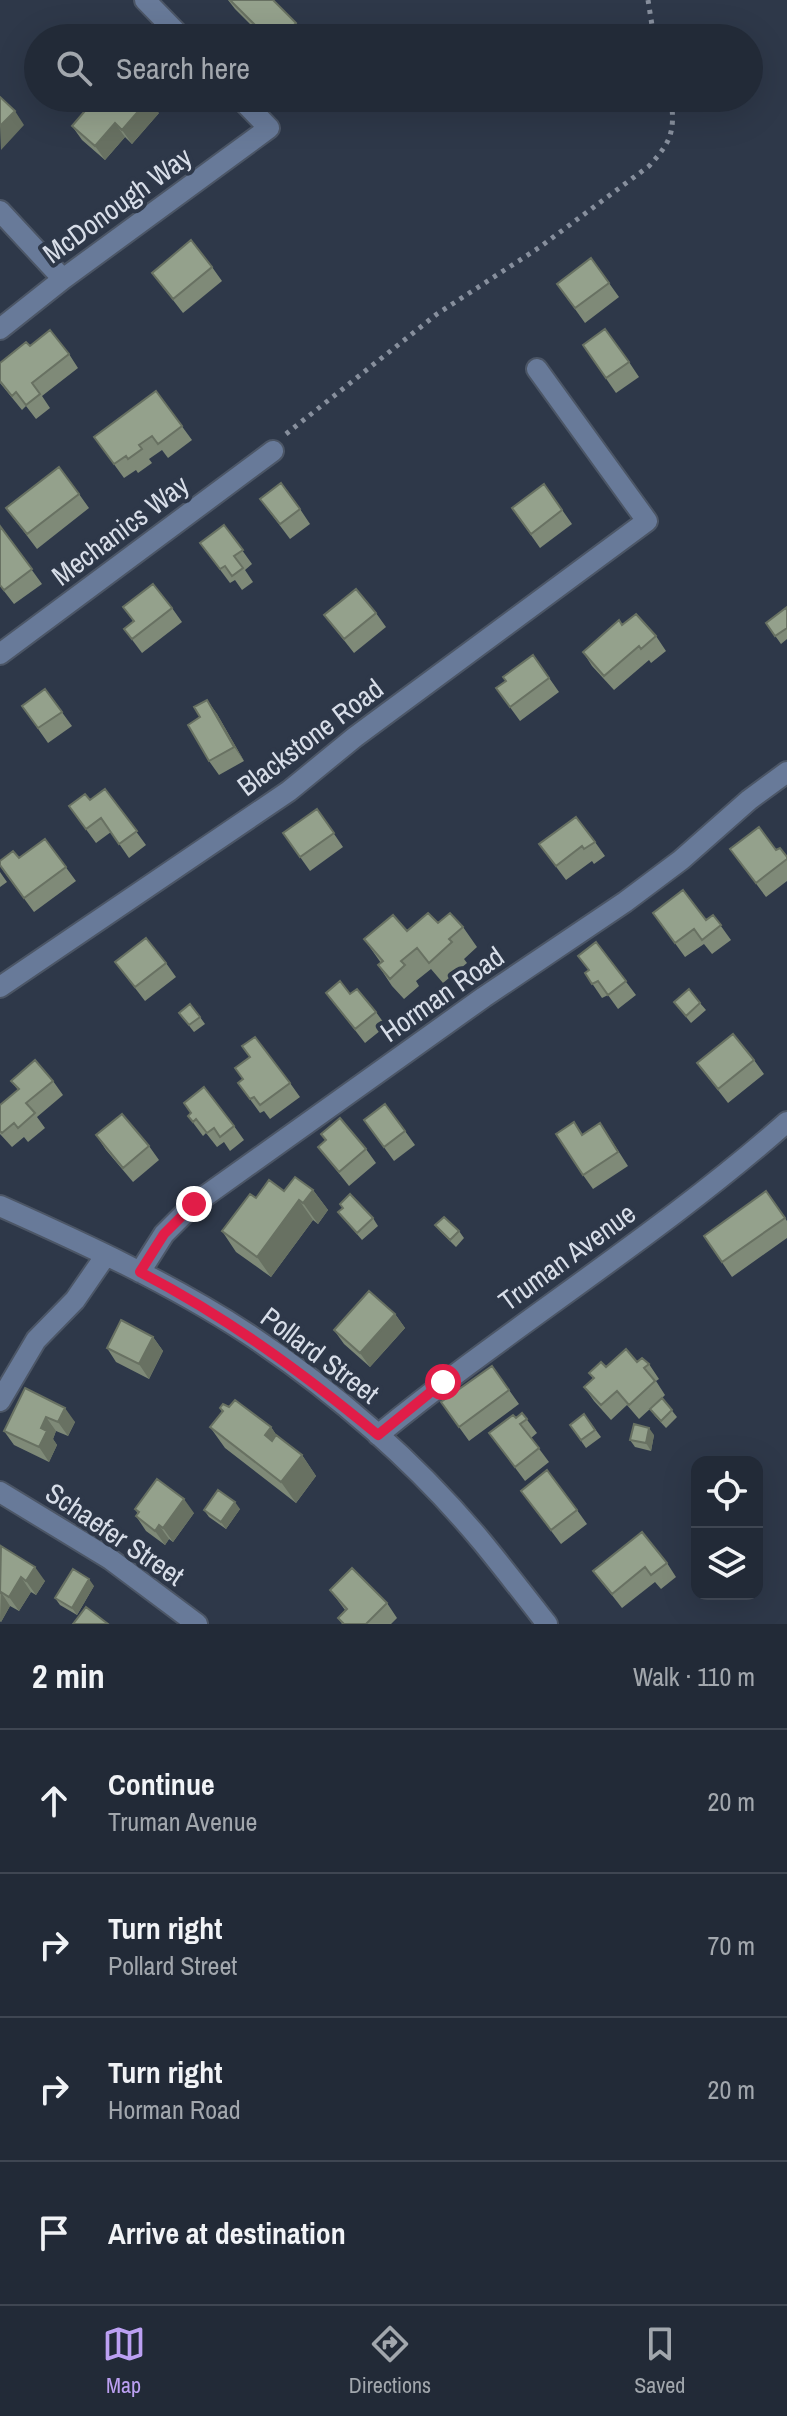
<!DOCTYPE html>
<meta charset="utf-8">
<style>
:root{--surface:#222a37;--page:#2a323f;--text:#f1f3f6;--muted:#a2a7ad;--line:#3f4652;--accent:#bca0f2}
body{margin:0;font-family:"Archivo Narrow",sans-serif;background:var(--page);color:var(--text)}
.controls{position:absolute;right:24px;bottom:24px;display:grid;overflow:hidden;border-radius:16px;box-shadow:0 8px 32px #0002}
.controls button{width:72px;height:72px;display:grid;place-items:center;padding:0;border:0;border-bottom:2px solid var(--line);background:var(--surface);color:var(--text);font:40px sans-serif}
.stop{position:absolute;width:24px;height:24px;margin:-18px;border:6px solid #e11d48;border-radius:50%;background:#fff}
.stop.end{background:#e11d48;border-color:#fff;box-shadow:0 2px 8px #0008}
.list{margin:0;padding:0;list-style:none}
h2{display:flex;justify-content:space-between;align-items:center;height:104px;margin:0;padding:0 32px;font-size:34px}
h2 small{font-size:26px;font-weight:400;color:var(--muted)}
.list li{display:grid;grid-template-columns:52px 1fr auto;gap:24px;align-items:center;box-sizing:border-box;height:144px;padding:0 32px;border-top:2px solid var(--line)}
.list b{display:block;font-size:30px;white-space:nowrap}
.list p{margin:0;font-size:26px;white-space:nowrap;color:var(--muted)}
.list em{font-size:26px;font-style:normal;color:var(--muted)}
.icon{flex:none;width:44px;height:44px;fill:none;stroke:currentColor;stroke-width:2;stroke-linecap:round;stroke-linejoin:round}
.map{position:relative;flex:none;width:787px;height:1624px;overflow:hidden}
.search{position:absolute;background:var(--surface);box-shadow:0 8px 32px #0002;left:24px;right:24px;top:24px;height:88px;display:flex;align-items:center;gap:20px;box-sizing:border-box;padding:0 28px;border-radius:44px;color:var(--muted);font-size:30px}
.sheet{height:680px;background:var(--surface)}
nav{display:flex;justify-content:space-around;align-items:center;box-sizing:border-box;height:112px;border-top:2px solid var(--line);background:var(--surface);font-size:22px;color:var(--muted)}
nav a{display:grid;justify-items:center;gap:4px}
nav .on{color:var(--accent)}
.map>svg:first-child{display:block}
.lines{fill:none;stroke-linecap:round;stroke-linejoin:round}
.minor-casing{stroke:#4c5666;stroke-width:24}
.path{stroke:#878f9d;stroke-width:5;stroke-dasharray:4 6;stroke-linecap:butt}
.minor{stroke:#687a99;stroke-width:20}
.wall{fill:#7f8a78}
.shaded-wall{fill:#687162}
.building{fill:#94a18c;stroke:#687162;stroke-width:2}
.route{stroke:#e11d48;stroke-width:10}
.labels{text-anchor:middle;stroke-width:8;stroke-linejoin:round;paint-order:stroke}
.street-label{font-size:28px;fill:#d7dde8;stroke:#2e3849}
</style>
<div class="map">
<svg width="787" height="1624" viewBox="0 0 787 1624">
<rect width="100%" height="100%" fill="#2e3849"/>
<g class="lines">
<defs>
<path id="minor" d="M145 0 182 38
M0 211 63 279
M0 329 63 279 269 128 240 98
M0 654 273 451
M0 987 289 791 355 737 647 521 537 369
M0 1206C85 1244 170 1283 248 1334 334 1391 417 1463 483 1543 505 1570 526 1597 547 1624
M140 1272 164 1234 194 1204 484 997 625 902 681 860 749 800 787 772
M0 1401 36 1340 75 1300 106 1255
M378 1435C511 1326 658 1236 787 1122
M0 1492 110 1559 197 1624"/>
</defs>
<!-- minor casing -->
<use href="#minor" class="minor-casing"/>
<!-- path -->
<path class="path" d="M648 0 654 38
M286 434 437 314 540 247 649 166C672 141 675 131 671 98"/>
<!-- minor -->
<use href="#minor" class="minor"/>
</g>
<!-- wall -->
<path class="wall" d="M228 0H273L296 23 306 37 264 38 235 9Z
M159 113 132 144 125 137 105 160 82 140 72 126Z
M591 258 619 297 585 323 557 284Z
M212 267 222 281 183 313 152 273Z
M583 345 629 362 639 377 616 393Z
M30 346 69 354 78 368 42 396 50 408 36 419 26 406 22 410 0 383V363Z
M156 391 192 440 168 458 162 450 149 459 152 463 138 473 136 470 124 478 94 437Z
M544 484 572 524 540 548 512 508Z
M79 494 89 508 37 549 6 508Z
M260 499 300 509 310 524 290 539Z
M224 525 252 564 245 570 253 582 242 590 235 580 230 583 200 543Z
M0 526 42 584 14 604 0 586Z
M123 607 172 608 182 622 142 653 124 629 133 621Z
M787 607V639L781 644 766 623Z
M376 613 386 627 354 653 324 615Z
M656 636 666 651 651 663 649 660 614 690 592 666 583 652Z
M533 655 559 692 520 721 496 688 506 681Z
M45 689 72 726 48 743 22 706Z
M207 700 217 714 244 761 219 775 209 761 200 717Z
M105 789 146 845 129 858 111 832 96 843 69 806 90 800Z
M317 809 343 847 310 871 283 833Z
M45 839 76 881 34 912 0 866 19 858Z
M595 842 605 856 594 864 592 861 566 880 539 844Z
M730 849 787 857V881L766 897Z
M0 872 7 882 0 887Z
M653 913 706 920 713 915 731 940 712 954 704 944 685 957Z
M438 923 463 927 477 947 464 959 467 963 443 983 431 969 416 981 419 986 404 999 392 986 378 965 381 963 364 939 407 931Z
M596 942 636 995 618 1009 608 995 602 998 585 973 589 970 578 956Z
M115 962 166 963 176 977 145 1001Z
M326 993 350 994 376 1012 386 1026 365 1043Z
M674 1002 700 1003 706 1010 691 1023Z
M179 1013 200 1017 205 1024 194 1032Z
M250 1057 290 1083 300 1097 270 1119 264 1111 260 1113 238 1083 243 1079Z
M754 1060 764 1074 728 1103 697 1063Z
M11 1081H53L63 1095 37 1117 45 1128 28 1142 24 1137 12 1147 0 1134V1105L18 1090Z
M188 1116 234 1126 244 1140 230 1151 224 1142 217 1147 206 1133 203 1136Z
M364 1120 405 1131 415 1145 394 1161Z
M574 1122 583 1135 610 1138 628 1166 593 1189 583 1175Z
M96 1135 149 1146 159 1160 133 1182 106 1150Z
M326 1140 366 1149 376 1163 349 1186 318 1147Z
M313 1190 328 1210 318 1224 313 1220 271 1277 236 1252 222 1231 256 1198 284 1191Z
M766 1191 787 1221V1238L732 1277 704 1236Z
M340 1204 373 1218 378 1226 362 1240 338 1212 343 1208Z
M435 1225 459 1231 464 1238 456 1247 441 1232Z
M395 1314 405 1328 370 1367 344 1344 334 1330Z
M153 1337 163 1351 149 1379 116 1362 107 1348Z
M637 1362 649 1364 659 1379 656 1381 665 1395 662 1398 677 1417 666 1428 655 1416 650 1409 651 1408 639 1419 627 1405 611 1420 594 1401 584 1387 593 1378 589 1373 606 1367Z
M25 1388 75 1422 68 1436 56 1431 53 1439 57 1445 49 1462 14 1445 4 1431Z
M509 1390 519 1404 469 1441 441 1402Z
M229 1407 271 1427 277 1436 302 1455 316 1476 296 1503 225 1448 210 1427 222 1412 220 1408Z
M522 1413 537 1433 531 1438 549 1462 525 1481 489 1433 516 1418Z
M584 1414 601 1437 586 1448 570 1425Z
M654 1435 651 1451 635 1447 630 1440Z
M521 1491 577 1510 587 1524 561 1544Z
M135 1509 194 1513 173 1542 169 1539 165 1545 146 1531 136 1516 138 1514Z
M240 1509 226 1529 209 1517 204 1510Z
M0 1547 45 1581 36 1595 31 1592 19 1611 10 1606 1 1622 0 1621Z
M667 1563 676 1577 661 1589 655 1582 622 1608 593 1571Z
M94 1586 77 1615 60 1605 55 1598Z
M330 1590 387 1603 397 1618 391 1624H342L338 1618 345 1610Z"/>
<!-- shaded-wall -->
<path class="shaded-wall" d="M149 99 159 113 132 144 122 130Z
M15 111 24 125 1 150 0 126Z
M115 123 125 137 105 160 95 146Z
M207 700 217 714 244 761 234 747Z
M313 1190 328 1210 318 1224 303 1203Z
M299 1200 313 1220 271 1277 257 1257Z
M395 1314 405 1328 370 1367 360 1353Z
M153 1337 163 1351 149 1379 139 1364Z
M65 1408 75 1422 68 1436 58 1422Z
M46 1417 56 1431 53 1439 57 1445 49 1462 39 1447 41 1428Z
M271 1427 285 1448 279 1455 265 1435Z
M649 1428 654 1435 651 1451 646 1443Z
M302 1455 316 1476 296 1503 281 1482Z
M184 1499 194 1513 173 1542 163 1528Z
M235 1502 240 1509 226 1529 221 1522Z
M159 1525 169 1539 165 1545 155 1531Z
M35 1567 45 1581 36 1595 26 1581Z
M21 1577 31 1592 19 1611 9 1597Z
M89 1579 94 1586 77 1615 72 1608Z
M1 1592 10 1606 1 1622 0 1620Z"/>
<!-- building -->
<path class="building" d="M230 0H273L296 23 281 38H268Z
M0 97 15 111 0 126Z
M96 98H148L149 99 122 130 115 123 95 146 72 126Z
M191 240 212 267 173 299 152 273Z
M591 258 609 283 575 308 557 284Z
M605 329 629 362 606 378 583 345Z
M50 330 69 354 32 383 40 394 26 405 16 392 12 396 0 381V363L26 342 30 346Z
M156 391 182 426 158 444 152 436 139 445 142 449 128 459 126 456 114 464 94 437Z
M59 467 79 494 27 534 6 508Z
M281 483 300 509 280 524 260 499Z
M544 484 562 510 531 534 512 508Z
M224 525 243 550 234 556 243 568 232 576 225 566 220 569 200 543Z
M0 526 32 569 4 590 0 585Z
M153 584 172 608 132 639 124 629 134 621 123 607Z
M356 589 376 613 344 639 324 615Z
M787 607V628L775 636 766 623Z
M636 614 656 636 641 649 639 646 604 676 583 652 619 620 622 625Z
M533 655 549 678 510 707 496 688 506 681 503 677Z
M45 689 62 712 38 728 22 706Z
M207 700 234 747 209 761 188 725 200 717 194 707Z
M105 789 137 831 119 844 101 818 86 829 69 806 85 794 90 800Z
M317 809 334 833 300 857 283 833Z
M576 817 595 842 584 849 582 846 556 866 539 844Z
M759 827 776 850 780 848 787 857V859L756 883 730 849Z
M45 839 66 867 24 898 0 865V861L13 851 19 858Z
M683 890 706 920 713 915 721 925 702 940 694 929 675 943 653 913Z
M428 913 438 923 450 913 463 927 449 939 452 942 429 963 417 948 401 961 405 965 390 979 378 965 383 961 364 939 393 915 407 931Z
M146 938 166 963 135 987 115 962Z
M596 942 626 981 608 995 598 981 592 984 585 973 589 970 578 956Z
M340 981 350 994 357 989 376 1012 355 1029 326 993Z
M689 989 700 1003 686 1016 674 1002Z
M190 1004 200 1017 189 1025 179 1013Z
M733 1034 754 1060 718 1089 697 1063Z
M255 1037 290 1083 260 1105 254 1097 250 1099 238 1083 243 1079 235 1068 250 1057 242 1046Z
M35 1060 53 1081 26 1103 35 1113 18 1128 14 1123 2 1133 0 1131V1105L19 1089 11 1081Z
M204 1087 234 1126 220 1137 214 1128 207 1133 196 1119 193 1122 188 1116 191 1113 184 1103Z
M385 1104 405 1131 384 1147 364 1120Z
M122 1114 149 1146 123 1168 96 1135Z
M340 1118 366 1149 339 1172 318 1147 326 1140 321 1134Z
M574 1122 582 1135 600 1123 618 1152 583 1175 556 1134Z
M295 1177 313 1190 303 1203 299 1200 257 1257 222 1231 250 1194 256 1198 269 1180 284 1191Z
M766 1191 785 1218 722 1262 704 1236Z
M350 1194 373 1218 357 1233 338 1212 343 1208 340 1204Z
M444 1217 459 1231 450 1240 435 1225Z
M369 1291 395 1314 360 1353 334 1330Z
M121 1320 153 1337 139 1364 107 1348Z
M626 1349 637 1362 642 1358 649 1364 644 1368 655 1381 629 1405 617 1391 601 1405 584 1387 594 1378 589 1373 601 1362 606 1367Z
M492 1366 509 1390 459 1427 441 1402Z
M25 1388 65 1408 58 1422 46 1417 41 1428 47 1431 39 1447 4 1431Z
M662 1398 672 1410 661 1421 650 1409Z
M235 1400 271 1427 265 1435 272 1441 276 1435 302 1455 281 1482 210 1427 223 1411 220 1408 223 1404 229 1407Z
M522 1413 527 1419 520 1424 539 1448 515 1467 489 1433 513 1415 516 1418Z
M584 1414 595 1430 581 1440 570 1425Z
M634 1424 649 1428 646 1443 630 1440Z
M547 1470 577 1510 551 1530 521 1491Z
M157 1479 184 1499 163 1528 159 1525 155 1531 136 1516 139 1512 135 1509Z
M218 1490 235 1502 221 1522 204 1510Z
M642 1532 667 1563 651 1575 645 1567 612 1594 593 1571Z
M1 1546 35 1567 26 1581 21 1577 9 1597 1 1592 0 1593Z
M352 1568 387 1603 366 1624H344L338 1618 347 1609 330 1590Z
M73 1569 89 1579 72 1608 55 1598Z
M86 1607 108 1624H73Z"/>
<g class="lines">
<!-- route -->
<path class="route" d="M194 1204 164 1234 140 1272C227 1317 303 1373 378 1435L443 1382"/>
</g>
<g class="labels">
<!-- street labels -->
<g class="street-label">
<text transform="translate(117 205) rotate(-36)" y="10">McDonough Way</text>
<text transform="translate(120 530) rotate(-37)" y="10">Mechanics Way</text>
<text transform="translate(310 737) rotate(-37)" y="10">Blackstone Road</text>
<text transform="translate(442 994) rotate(-35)" y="10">Horman Road</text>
<text transform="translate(567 1257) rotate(-36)" y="10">Truman Avenue</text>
<text transform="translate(320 1355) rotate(37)" y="10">Pollard Street</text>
<text transform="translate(115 1534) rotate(34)" y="10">Schaefer Street</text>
</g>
</g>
</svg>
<div class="controls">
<button><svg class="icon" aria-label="locate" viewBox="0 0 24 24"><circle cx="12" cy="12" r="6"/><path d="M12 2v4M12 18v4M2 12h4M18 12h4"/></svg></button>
<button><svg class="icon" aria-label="layers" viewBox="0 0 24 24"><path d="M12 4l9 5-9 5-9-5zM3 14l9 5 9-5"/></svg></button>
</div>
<div class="stop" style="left:443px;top:1382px"></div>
<div class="stop end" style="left:194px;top:1204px"></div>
<div class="search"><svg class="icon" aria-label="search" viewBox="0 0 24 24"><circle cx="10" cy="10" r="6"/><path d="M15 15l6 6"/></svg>Search here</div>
</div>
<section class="sheet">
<h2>2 min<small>Walk · 110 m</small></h2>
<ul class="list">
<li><svg class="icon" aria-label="ahead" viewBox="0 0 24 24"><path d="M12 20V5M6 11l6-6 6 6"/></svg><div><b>Continue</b><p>Truman Avenue</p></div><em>20 m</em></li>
<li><svg class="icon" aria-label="right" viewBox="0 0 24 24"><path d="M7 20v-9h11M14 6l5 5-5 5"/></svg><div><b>Turn right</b><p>Pollard Street</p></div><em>70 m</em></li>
<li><svg class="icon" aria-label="right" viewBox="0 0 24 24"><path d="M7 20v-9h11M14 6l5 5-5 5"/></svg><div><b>Turn right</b><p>Horman Road</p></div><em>20 m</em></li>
<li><svg class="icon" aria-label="arrive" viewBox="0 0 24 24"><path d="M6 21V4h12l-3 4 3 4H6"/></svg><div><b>Arrive at destination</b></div></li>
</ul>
</section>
<nav>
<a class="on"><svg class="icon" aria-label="map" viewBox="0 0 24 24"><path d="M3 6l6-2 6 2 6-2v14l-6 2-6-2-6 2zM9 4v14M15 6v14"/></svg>Map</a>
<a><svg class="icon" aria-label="directions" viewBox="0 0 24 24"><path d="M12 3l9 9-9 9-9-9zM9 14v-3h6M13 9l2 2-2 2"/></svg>Directions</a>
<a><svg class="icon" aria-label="saved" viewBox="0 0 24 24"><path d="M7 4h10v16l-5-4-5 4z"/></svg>Saved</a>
</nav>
